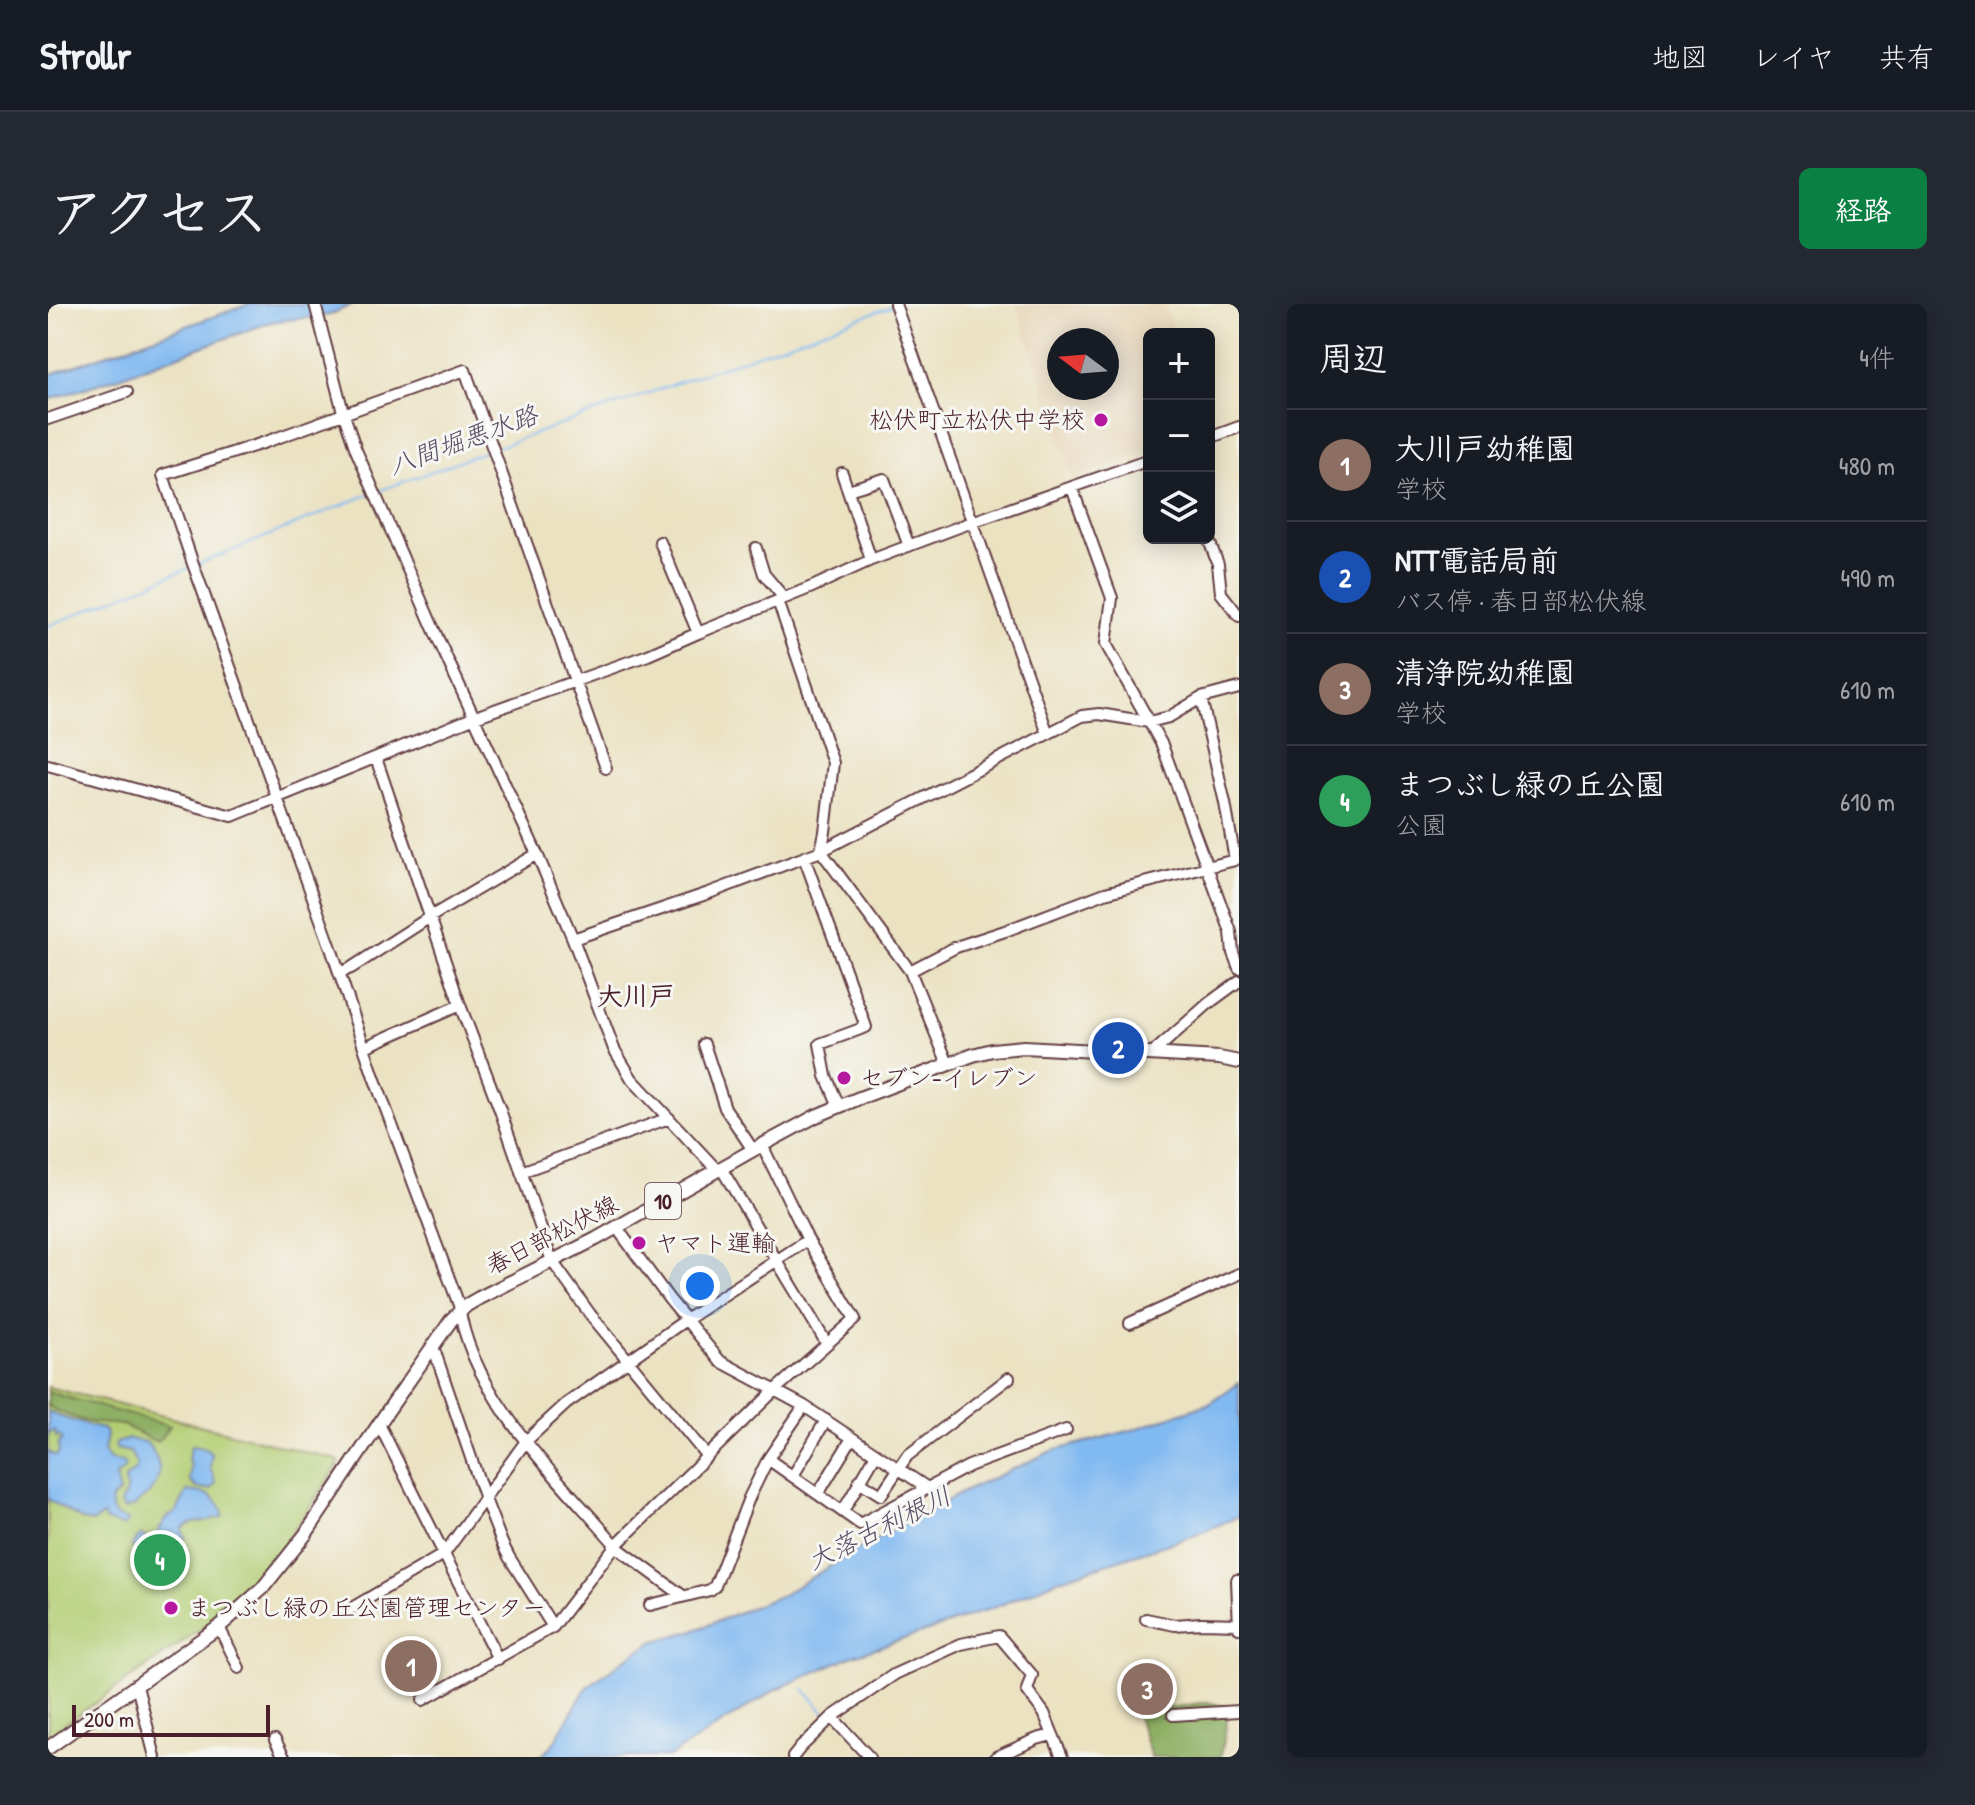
<!DOCTYPE html>
<html lang="ja">
<meta charset="utf-8">
<style>
:root{--surface:#171b24;--page:#242831;--text:#f1f3f6;--muted:#9ea1a6;--line:#363941;--accent:#0b8043}
body{margin:0;font-family:"Patrick Hand","Klee One",sans-serif;background:var(--page);color:var(--text)}
.controls{position:absolute;right:24px;top:24px;display:grid;overflow:hidden;border-radius:12px;box-shadow:0 4px 20px #0003}
.controls button{width:72px;height:72px;display:grid;place-items:center;padding:0;border:0;border-bottom:2px solid var(--line);background:var(--surface);color:var(--text);font:40px sans-serif}
.compass{position:absolute;left:999px;top:24px;width:72px;height:72px;border-radius:50%;background:var(--surface);box-shadow:0 4px 20px #0003;rotate:286deg}
.scale{position:absolute;left:24px;bottom:20px;width:198px;box-sizing:border-box;padding-left:8px;border:4px solid #4a1f2b;border-top:0;font-size:22px;line-height:28px;white-space:nowrap;color:#4a1f2b;-webkit-text-stroke:6px #f6f6f2;paint-order:stroke}
.you{position:absolute;left:652px;top:982px;width:28px;height:28px;margin:-20px;border:6px solid #fff;border-radius:50%;background:#1a73e8;box-shadow:0 0 0 12px #1a73e833}
.badge{display:grid;place-items:center;width:52px;height:52px;border-radius:50%;background:var(--accent);color:#fff;font-size:26px;font-weight:700}
.pin{position:absolute;translate:-50% -50%;border:4px solid #fff;box-shadow:0 2px 8px #0006}
.list{margin:0;padding:0;list-style:none}
h2{display:flex;justify-content:space-between;align-items:center;height:104px;margin:0;padding:0 32px;font-size:34px}
h2 small{font-size:26px;font-weight:400;color:var(--muted)}
.list li{display:grid;grid-template-columns:52px 1fr auto;gap:24px;align-items:center;box-sizing:border-box;height:112px;padding:0 32px;border-top:2px solid var(--line)}
.list b{display:block;font-size:30px;white-space:nowrap}
.list p{margin:0;font-size:26px;white-space:nowrap;color:var(--muted)}
.list em{font-size:26px;font-style:normal;color:var(--muted)}
.icon{flex:none;width:44px;height:44px;fill:none;stroke:currentColor;stroke-width:2;stroke-linecap:round;stroke-linejoin:round}
.map{position:relative;flex:none;width:1191px;height:1453px;overflow:hidden;border-radius:12px}
header{display:flex;align-items:center;gap:48px;box-sizing:border-box;height:112px;padding:0 40px;background:var(--surface);border-bottom:2px solid var(--line)}
header strong{font-size:38px}
nav{display:flex;gap:44px;margin-inline-start:auto;font-size:28px}
.intro{display:flex;align-items:center;justify-content:space-between;box-sizing:border-box;height:192px;padding:0 48px}
h1{margin:0;font-size:56px}
.button{padding:20px 36px;border-radius:12px;background:var(--accent);color:#fff;font-size:28px;font-weight:700}
main{display:flex;gap:48px;padding:0 48px}
aside{flex:1;background:var(--surface);border-radius:12px;box-shadow:0 4px 20px #0003}
.map>svg:first-child{display:block}
.built{fill:#e7d5b7;fill-rule:evenodd}
.green{fill:#b3cd73;stroke:#7e764f;stroke-width:2}
.forest{fill:#8eb065;stroke:#6c6848;stroke-width:2}
.water{fill:#81b9f1;stroke:#666c8e;stroke-width:2}
.lines{fill:none;stroke-linecap:round;stroke-linejoin:round}
.stream{stroke:#81b9f1;stroke-width:2}
.minor-casing{stroke:#623c42;stroke-width:14}
.major-casing{stroke:#623c42;stroke-width:16}
.minor{stroke:#fff;stroke-width:10}
.major{stroke:#fff;stroke-width:12}
.poi-dot{fill:#b5179e;stroke:#f6f6f2;stroke-width:3}
.labels{text-anchor:middle;stroke-width:6;stroke-linejoin:round;paint-order:stroke}
.shield{fill:#f6f6f2;stroke:#7e6067;stroke-width:2}
.shield-label{font-size:22px;font-weight:bold;fill:#4a1f2b}
.poi-label{font-size:24px;fill:#4a1f2b;stroke:#f6f6f2;text-anchor:start}
.street-label{font-size:24px;fill:#4a1f2b;stroke:#f6f6f2}
.water-label{font-size:26px;font-style:italic;fill:#5a4d66;stroke:#f6f6f2}
.neighbourhood-label{font-size:26px;font-weight:bold;fill:#4a1f2b;stroke:#f6f6f2}
</style>
<header>
<strong>Strollr</strong>
<nav><a>地図</a><a>レイヤ</a><a>共有</a></nav>
</header>
<div class="intro"><h1>アクセス</h1><a class="button">経路</a></div>
<main>
<div class="map">
<svg width="1191" height="1453" viewBox="0 0 1191 1453">
<rect width="100%" height="100%" fill="#f6f6f2"/>
<filter id="ink" filterUnits="userSpaceOnUse"><feTurbulence type="fractalNoise" baseFrequency=".0125" numOctaves="2"/><feDisplacementMap in="SourceGraphic" scale="16" xChannelSelector="R" yChannelSelector="G"/><feConvolveMatrix kernelMatrix="1 2 1 2 8 2 1 2 1" color-interpolation-filters="sRGB"/></filter>
<filter id="wash" filterUnits="userSpaceOnUse"><feTurbulence type="fractalNoise" baseFrequency=".006" numOctaves="4" result="noise"/><feDisplacementMap in="SourceGraphic" scale="32" xChannelSelector="R" yChannelSelector="G"/><feGaussianBlur stdDeviation="1.8" result="paint"/><feColorMatrix in="noise" values="0 0 0 0 0 0 0 0 0 0 0 0 0 0 0 0 0 1.4 0 .05"/><feComposite in="paint" operator="in"/></filter>
<g filter="url(#wash)">
<rect width="100%" height="100%" fill="#ebe2c2"/>
<!-- built -->
<path class="built" d="M968 0H1117L1128 30H1101V147L1025 175ZM1011 36H1059V84H1011Z"/>
<!-- green -->
<path class="green" d="M0 1083 290 1156 291 1160 236 1241 212 1272 186 1297 157 1322 0 1432Z"/>
<!-- forest -->
<path class="forest" d="M0 1088 122 1122 109 1138 75 1121 38 1118 7 1106 0 1101Z
M1159 1398 1181 1404 1173 1453H1103L1089 1409Z"/>
<!-- water -->
<path class="water" d="M201 0H305L282 11 223 18 68 74 0 96V71Z
M1191 1079V1212L1148 1231 1012 1275 953 1301 886 1325 803 1352 727 1386 621 1453H492L503 1443 539 1383 574 1357 607 1337 650 1325 734 1291 814 1243 915 1188 1004 1147 1084 1126 1163 1099Z
M0 1107 5 1110 41 1122 55 1125 59 1131 56 1148 62 1156 74 1158 77 1161 75 1166 68 1172 71 1189 64 1195C62 1208 67 1214 80 1216L79 1219 74 1222 58 1217 55 1211 45 1218 34 1216 0 1195V1147L5 1151H9L11 1147 10 1141 14 1135 11 1132 8 1133V1129L6 1127 1 1129 0 1133Z
M81 1135 98 1138C112 1155 117 1170 102 1188 97 1194 91 1196 87 1202L76 1205 74 1202 73 1197C80 1190 78 1185 77 1175L88 1165 89 1160 82 1148 68 1145V1139Z
M143 1142 156 1144 164 1150 162 1163 168 1179 163 1185 149 1184 142 1177 143 1161 140 1156Z
M139 1187C158 1188 170 1191 175 1210L173 1214H167C157 1221 146 1214 134 1225L137 1233 133 1239C125 1242 120 1241 112 1236L110 1227 119 1214 129 1207Z
M93 1231C102 1235 104 1241 108 1250L104 1253 88 1251 84 1241Z"/>
<g class="lines">
<!-- stream -->
<path class="stream" d="M447 144 844 2
M331 187 441 146
M149 261 321 190
M0 322 143 263
M756 1385 780 1412"/>
</g>
</g>
<g filter="url(#ink)">
<g class="lines">
<defs>
<path id="minor" d="M267 0 295 108 308 146 390 335 489 550 525 635 566 745 584 775 669 866
M847 0 1000 430
M0 115 79 88
M1161 134 1191 123
M794 169 823 256
M1024 184 1064 294 1058 340 1114 441 1183 628 1185 649 1191 664
M800 186 836 175 861 242
M1160 234 1170 260 1173 289 1191 312
M612 238 650 329
M708 244 716 270 736 294
M730 297 785 459 777 528 773 547 862 667 900 760
M328 454 412 701 452 806 504 957 542 1010 658 1151
M0 461 184 512 427 413 600 351 650 329 764 283 823 256 924 218 1101 156
M558 464 417 66 215 139 115 171 144 257 283 644 326 773 411 1001C422 1090 508 1172 565 1238L567 1242 635 1292
M756 553 818 723 772 740 778 772 791 802
M525 635 661 589 773 547 1034 412 1051 410 1101 418 1121 413 1153 394 1191 384
M862 667 908 643 957 627 1057 589 1187 556 1177 499 1153 394
M291 669 303 664 382 613 489 550
M656 740 677 804 705 846
M317 743 412 701
M1108 746 1161 699 1191 677
M673 864 779 1040
M473 868 621 814
M569 924 621 995 672 1057 756 1102 878 1183
M1082 1019 1191 970
M384 1044 387 1048 437 1195 454 1239 461 1253 505 1323
M331 1120 396 1250 450 1355
M720 1155 812 1220 921 1162 1018 1126
M745 1172 778 1116
M811 1177 833 1191 859 1152 961 1074
M770 1190 804 1134
M795 1207 828 1150
M1191 1276H1189L1191 1324
M602 1301 662 1286 667 1282 701 1194 720 1155 756 1102
M297 1308 396 1250 478 1137 518 1100 639 1015 760 936
M1098 1315 1127 1321 1153 1319 1191 1320
M171 1323 191 1364
M89 1382 107 1453
M375 1396 505 1323 567 1242 727 1086 807 1015 760 936 714 841
M1125 1411 1191 1407
M784 1413 821 1453
M227 1436 236 1453
M745 1453 753 1443 784 1413 847 1370 913 1340 951 1332 984 1371 979 1386 996 1409 1014 1453
M948 1453 989 1435 1004 1431"/>
<path id="major" d="M0 1444 171 1323 214 1285 257 1231 339 1108 404 1015 419 1001 431 994 548 935 705 846 768 812 814 793 925 751 944 746 976 743 1171 754 1191 758"/>
</defs>
<!-- minor casing -->
<use href="#minor" class="minor-casing"/>
<!-- major casing -->
<use href="#major" class="major-casing"/>
<!-- minor -->
<use href="#minor" class="minor"/>
<!-- major -->
<use href="#major" class="major"/>
</g>
</g>
<!-- markers -->
<g class="poi-dot">
<circle cx="1053" cy="116" r="8"/>
<circle cx="796" cy="774" r="8"/>
<circle cx="591" cy="939" r="8"/>
<circle cx="123" cy="1304" r="8"/>
</g>
<g class="labels">
<!-- shield labels -->
<rect class="shield" x="597" y="879" width="36" height="36" rx="6"/>
<g class="shield-label">
<text x="615" y="905">10</text>
</g>
<!-- poi labels -->
<g class="poi-label">
<text x="1037" y="124" text-anchor="end">松伏町立松伏中学校</text>
<text x="812" y="782">セブン-イレブン</text>
<text x="607" y="947">ヤマト運輸</text>
<text x="139" y="1312">まつぶし緑の丘公園管理センター</text>
</g>
<!-- street labels -->
<g class="street-label">
<text transform="translate(504 931) rotate(-27)" y="8">春日部松伏線</text>
</g>
<!-- water labels -->
<g class="water-label">
<text transform="translate(415 136) rotate(-20)" y="9">八間堀悪水路</text>
<text transform="translate(831 1224) rotate(-26)" y="9">大落古利根川</text>
</g>
<!-- neighbourhood labels -->
<g class="neighbourhood-label">
<text x="588" y="701">大川戸</text>
</g>
</g>
</svg>
<div class="controls">
<button>+</button>
<button>−</button>
<button><svg class="icon" aria-label="layers" viewBox="0 0 24 24"><path d="M12 4l9 5-9 5-9-5zM3 14l9 5 9-5"/></svg></button>
</div>
<svg class="compass" viewBox="-18 -18 36 36"><path d="M0-13l5 13h-10z" fill="#e53935"/><path d="M0 13l5-13h-10z" fill="#9ea1a6"/></svg>
<div class="scale">200 m</div>
<div class="you"></div>
<div class="pin badge" style="left:363px;top:1362px;background:#8d6e63">1</div>
<div class="pin badge" style="left:1070px;top:744px;background:#1a4fb4">2</div>
<div class="pin badge" style="left:1099px;top:1385px;background:#8d6e63">3</div>
<div class="pin badge" style="left:112px;top:1256px;background:#2e9e5b">4</div>
</div>
<aside>
<h2>周辺<small>4件</small></h2>
<ul class="list">
<li><span class="badge" style="background:#8d6e63">1</span><div><b>大川戸幼稚園</b><p>学校</p></div><em>480 m</em></li>
<li><span class="badge" style="background:#1a4fb4">2</span><div><b>NTT電話局前</b><p>バス停 · 春日部松伏線</p></div><em>490 m</em></li>
<li><span class="badge" style="background:#8d6e63">3</span><div><b>清浄院幼稚園</b><p>学校</p></div><em>610 m</em></li>
<li><span class="badge" style="background:#2e9e5b">4</span><div><b>まつぶし緑の丘公園</b><p>公園</p></div><em>610 m</em></li>
</ul>
</aside>
</main>
